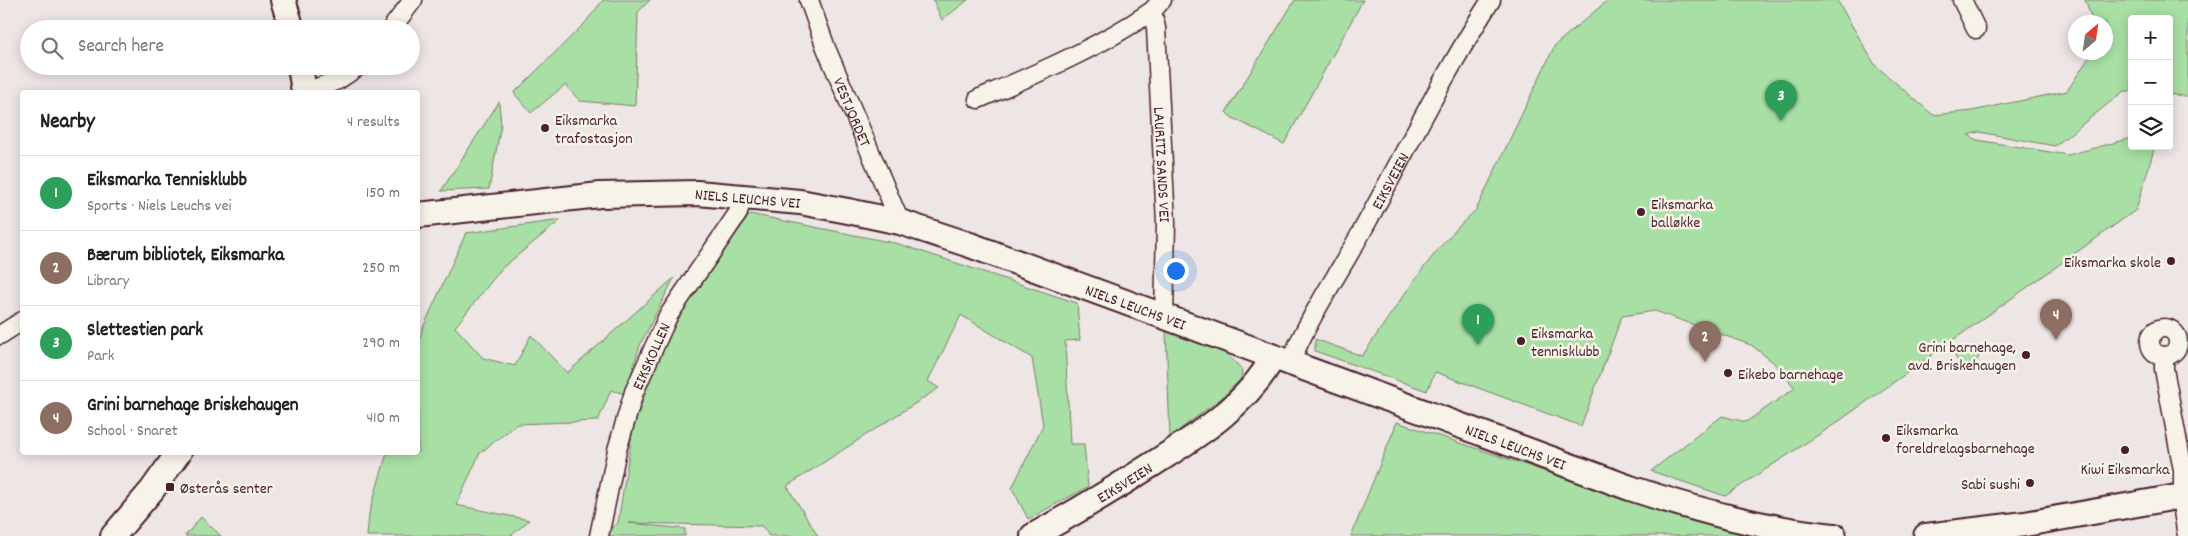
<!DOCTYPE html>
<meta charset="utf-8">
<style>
:root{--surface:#fff;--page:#f2f2f2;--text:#222;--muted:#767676;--line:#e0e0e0;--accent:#b45309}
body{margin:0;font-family:Dekko,sans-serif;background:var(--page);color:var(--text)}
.controls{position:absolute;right:15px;top:15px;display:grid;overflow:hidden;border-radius:5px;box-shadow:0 2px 12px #0003}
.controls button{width:45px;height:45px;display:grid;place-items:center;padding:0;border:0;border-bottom:1px solid var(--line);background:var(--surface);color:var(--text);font:25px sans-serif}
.compass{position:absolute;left:2068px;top:15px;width:45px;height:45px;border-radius:50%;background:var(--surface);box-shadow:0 2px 12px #0003;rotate:29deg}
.you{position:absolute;left:1175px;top:270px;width:18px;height:18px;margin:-12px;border:4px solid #fff;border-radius:50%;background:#1a73e8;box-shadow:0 0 0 8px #1a73e833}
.badge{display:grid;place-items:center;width:32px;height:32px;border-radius:50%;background:var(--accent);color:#fff;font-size:16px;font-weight:700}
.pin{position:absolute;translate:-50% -41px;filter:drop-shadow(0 1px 2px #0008)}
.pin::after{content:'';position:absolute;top:26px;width:18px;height:15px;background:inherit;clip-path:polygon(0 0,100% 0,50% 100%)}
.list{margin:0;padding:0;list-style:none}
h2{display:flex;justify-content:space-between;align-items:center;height:65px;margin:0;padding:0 20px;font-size:21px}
h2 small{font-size:16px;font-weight:400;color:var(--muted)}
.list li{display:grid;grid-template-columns:32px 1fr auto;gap:15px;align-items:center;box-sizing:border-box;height:75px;padding:0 20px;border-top:1px solid var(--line)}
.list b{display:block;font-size:19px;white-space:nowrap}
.list p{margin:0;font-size:16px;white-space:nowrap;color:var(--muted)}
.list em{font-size:16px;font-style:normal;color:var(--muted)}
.icon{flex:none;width:28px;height:28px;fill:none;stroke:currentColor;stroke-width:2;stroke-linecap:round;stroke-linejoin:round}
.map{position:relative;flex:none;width:2188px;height:536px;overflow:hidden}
.search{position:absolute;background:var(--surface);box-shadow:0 2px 12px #0003;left:20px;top:20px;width:400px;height:55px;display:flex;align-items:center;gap:12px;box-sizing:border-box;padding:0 18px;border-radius:28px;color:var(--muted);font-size:19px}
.panel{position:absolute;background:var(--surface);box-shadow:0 2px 12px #0003;left:20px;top:90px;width:400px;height:365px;border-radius:5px}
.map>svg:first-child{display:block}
.green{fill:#a7dfa4;stroke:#787f68}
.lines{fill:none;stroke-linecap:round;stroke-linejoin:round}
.street-casing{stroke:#4a1f2b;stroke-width:21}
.secondary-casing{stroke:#4a1f2b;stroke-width:28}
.street{stroke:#f7f3e8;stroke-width:18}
.secondary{stroke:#f7f3e8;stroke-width:24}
.poi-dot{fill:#4a1f2b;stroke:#f7f3e8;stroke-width:2}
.labels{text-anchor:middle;stroke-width:5;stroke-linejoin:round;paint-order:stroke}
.street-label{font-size:16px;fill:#4a1f2b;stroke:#f7f3e8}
.poi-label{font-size:16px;fill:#4a1f2b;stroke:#f7f3e8;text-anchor:start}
</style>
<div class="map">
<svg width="2188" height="536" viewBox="0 0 2188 536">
<rect width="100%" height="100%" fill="#eee5e5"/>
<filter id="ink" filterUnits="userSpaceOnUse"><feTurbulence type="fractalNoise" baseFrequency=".02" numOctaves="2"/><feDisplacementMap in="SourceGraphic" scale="10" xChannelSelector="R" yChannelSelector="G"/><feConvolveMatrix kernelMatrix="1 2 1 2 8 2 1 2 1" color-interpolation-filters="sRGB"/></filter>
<g filter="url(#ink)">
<!-- green -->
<path class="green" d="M603 0H650L638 12 635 106 580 101 565 85 531 113 514 93 585 23Z
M933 0H968L942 20Z
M1295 0H1363L1284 144 1231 117 1226 112Z
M1608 0H1837L1875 65 1933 115 1972 111 2067 91 2092 53 2106 52V22H2093L2085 0H2188V97L2169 94V19H2132V91H2124L2055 146 1979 132 1968 135 1977 140 2068 155 2132 138V146H2155L2136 210 1835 424 1725 496 1651 471 1722 416 1746 422 1795 388 1773 362 1751 345 1655 311 1622 316 1581 426 1435 372 1427 391 1315 351V339L1362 356C1397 306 1430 251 1476 210L1555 45Z
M499 102 501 125 489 189 441 191Z
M750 214 899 244 1077 303 1080 340 1065 341 1070 444H1084L1088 487 1028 519 1012 488 1043 425 1032 358 961 315 928 381 939 388 787 486 818 536H769L762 526 629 523 685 529V536H598L618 523 633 428 654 368 679 317Z
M561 220 502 268 455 327 483 358 515 366 531 335 567 373 674 278 640 345 625 394 611 390 598 421 517 424 480 453 456 505 529 520 511 536H367L369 514 387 453 418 452V344L422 330 466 233Z
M1166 331C1196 341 1222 344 1242 370L1241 379 1219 400 1170 437Z
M1970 346 1979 357 1972 367 1965 372 1955 356Z
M1397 422 1688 519 1755 536H1351Z
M201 517 221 536H185Z"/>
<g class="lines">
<defs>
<g id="street">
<path id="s1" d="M809 0 826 48 900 222"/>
<path id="s2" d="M1162 0 1152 11 1156 28 1166 223 1164 318"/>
<path d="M1962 0 1976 29"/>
<path d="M391 29 413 0"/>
<path d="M306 92 338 80 359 66"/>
<path d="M978 99C1038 73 1098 48 1152 11"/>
<circle cx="2164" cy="342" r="14"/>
<path d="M0 335 22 321"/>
<path d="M2164 356V369L2183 470V511L2187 536"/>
<path id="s3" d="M1290 363C1309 317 1337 276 1361 233 1404 155 1443 75 1491 0"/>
<path id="s4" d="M599 536 617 450 634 392 668 316 738 213 742 196"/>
</g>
<g id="secondary">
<path d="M283 0 292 29"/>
<path d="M300 66 304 92"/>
<path id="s5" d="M418 215 600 195 697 193 800 202 848 211 900 222 970 245 1630 488C1697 510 1764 529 1834 536"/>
<path d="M113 536 152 490 179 452"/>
<path id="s6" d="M1033 536C1072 514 1111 491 1148 467 1194 438 1247 406 1273 357"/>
<path d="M1926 536 2025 524 2188 495"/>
</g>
</defs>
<!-- street casing -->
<use href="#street" class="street-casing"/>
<!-- secondary casing -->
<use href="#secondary" class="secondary-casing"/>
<!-- street -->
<use href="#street" class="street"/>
<!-- secondary -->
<use href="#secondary" class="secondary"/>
</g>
</g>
<!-- markers -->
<g class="poi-dot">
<circle cx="545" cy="128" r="5"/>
<circle cx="1641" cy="212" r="5"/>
<circle cx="2171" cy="261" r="5"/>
<circle cx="1521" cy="341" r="5"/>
<circle cx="2026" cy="355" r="5"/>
<circle cx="1728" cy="373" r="5"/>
<circle cx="1886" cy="438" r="5"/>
<circle cx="2125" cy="450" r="5"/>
<circle cx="2030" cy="483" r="5"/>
<rect x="165" y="482" width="10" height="10" rx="2.5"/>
</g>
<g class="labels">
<!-- street labels -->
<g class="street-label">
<text dy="6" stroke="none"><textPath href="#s1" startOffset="120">VESTJORDET</textPath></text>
<text dy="6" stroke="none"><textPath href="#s2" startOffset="169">LAURITZ SANDS VEI</textPath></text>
<text dy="6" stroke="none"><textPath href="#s3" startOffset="208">EIKSVEIEN</textPath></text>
<text dy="6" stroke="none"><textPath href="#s5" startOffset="331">NIELS LEUCHS VEI</textPath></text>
<text dy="6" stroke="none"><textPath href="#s5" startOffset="736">NIELS LEUCHS VEI</textPath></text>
<text dy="6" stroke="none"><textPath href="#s4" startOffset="188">EIKSKOLLEN</textPath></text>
<text dy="6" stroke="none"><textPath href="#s5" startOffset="1141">NIELS LEUCHS VEI</textPath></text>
<text dy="6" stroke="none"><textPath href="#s6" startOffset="106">EIKSVEIEN</textPath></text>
</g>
<!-- poi labels -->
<g class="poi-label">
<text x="555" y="125">Eiksmarka<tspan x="555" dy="18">trafostasjon</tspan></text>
<text x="1651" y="209">Eiksmarka<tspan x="1651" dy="18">balløkke</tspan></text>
<text x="2161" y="267" text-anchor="end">Eiksmarka skole</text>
<text x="1531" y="338">Eiksmarka<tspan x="1531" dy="18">tennisklubb</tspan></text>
<text x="2016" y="352" text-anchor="end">Grini barnehage,<tspan x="2016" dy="18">avd. Briskehaugen</tspan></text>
<text x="1738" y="379">Eikebo barnehage</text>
<text x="1896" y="435">Eiksmarka<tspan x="1896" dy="18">foreldrelagsbarnehage</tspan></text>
<text x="2125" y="474" text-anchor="middle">Kiwi Eiksmarka</text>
<text x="2020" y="489" text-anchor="end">Sabi sushi</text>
<text x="180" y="493">Østerås senter</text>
</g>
</g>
</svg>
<div class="controls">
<button>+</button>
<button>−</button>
<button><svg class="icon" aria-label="layers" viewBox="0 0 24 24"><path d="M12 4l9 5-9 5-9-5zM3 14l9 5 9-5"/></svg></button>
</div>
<svg class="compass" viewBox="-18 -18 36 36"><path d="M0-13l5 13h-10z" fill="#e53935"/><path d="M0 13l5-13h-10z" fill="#767676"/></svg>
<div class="you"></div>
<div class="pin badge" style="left:1478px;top:345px;background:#2e9e5b">1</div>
<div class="pin badge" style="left:1705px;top:362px;background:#8d6e63">2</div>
<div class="pin badge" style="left:1781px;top:121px;background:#2e9e5b">3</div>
<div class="pin badge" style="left:2056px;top:340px;background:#8d6e63">4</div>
<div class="search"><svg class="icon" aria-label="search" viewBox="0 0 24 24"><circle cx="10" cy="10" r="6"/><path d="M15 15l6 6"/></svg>Search here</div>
<section class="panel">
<h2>Nearby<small>4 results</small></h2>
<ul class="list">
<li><span class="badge" style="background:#2e9e5b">1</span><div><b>Eiksmarka Tennisklubb</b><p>Sports · Niels Leuchs vei</p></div><em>150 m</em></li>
<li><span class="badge" style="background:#8d6e63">2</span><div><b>Bærum bibliotek, Eiksmarka</b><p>Library</p></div><em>250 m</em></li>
<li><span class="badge" style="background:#2e9e5b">3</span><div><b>Slettestien park</b><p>Park</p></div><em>290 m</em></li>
<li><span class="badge" style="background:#8d6e63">4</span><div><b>Grini barnehage Briskehaugen</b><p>School · Snaret</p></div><em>410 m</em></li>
</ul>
</section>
</div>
